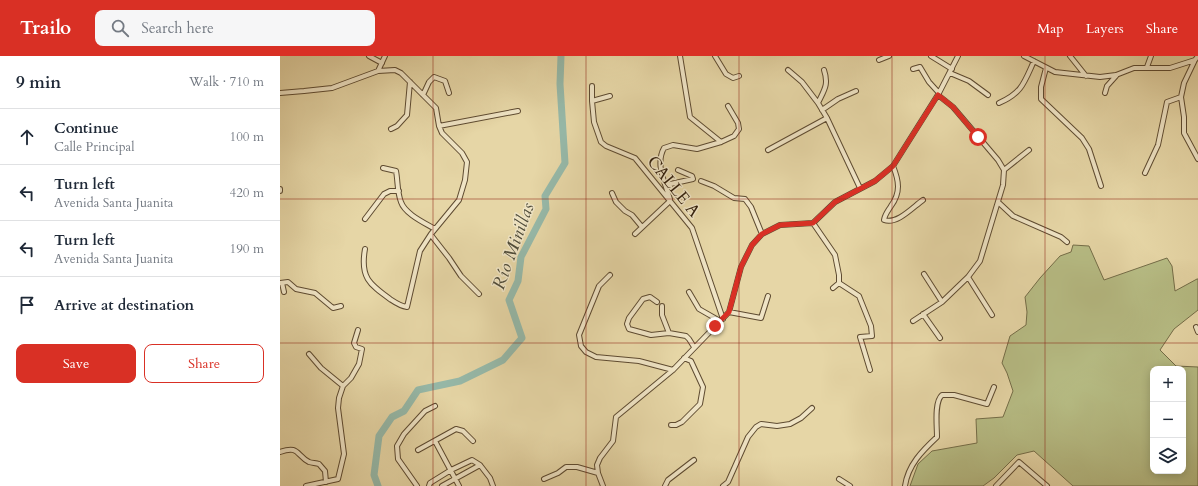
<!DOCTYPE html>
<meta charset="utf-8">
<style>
:root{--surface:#fff;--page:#f6f6f7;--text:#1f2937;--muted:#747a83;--line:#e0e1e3;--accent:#d93025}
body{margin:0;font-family:Cardo,serif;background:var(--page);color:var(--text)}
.controls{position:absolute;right:12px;bottom:12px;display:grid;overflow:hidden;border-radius:8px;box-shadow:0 2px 10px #0003}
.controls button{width:36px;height:36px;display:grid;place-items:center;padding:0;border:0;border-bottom:1px solid var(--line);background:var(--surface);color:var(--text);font:20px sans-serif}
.stop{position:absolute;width:12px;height:12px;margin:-9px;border:3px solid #d93025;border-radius:50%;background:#fff}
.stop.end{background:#d93025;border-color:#fff;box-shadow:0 1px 4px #0008}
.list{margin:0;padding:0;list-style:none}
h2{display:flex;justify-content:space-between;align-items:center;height:52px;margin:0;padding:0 16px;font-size:17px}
h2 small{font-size:13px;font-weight:400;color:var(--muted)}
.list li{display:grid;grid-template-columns:26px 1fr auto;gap:12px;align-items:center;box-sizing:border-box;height:56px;padding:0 16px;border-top:1px solid var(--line)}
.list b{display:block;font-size:15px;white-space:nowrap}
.list p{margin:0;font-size:13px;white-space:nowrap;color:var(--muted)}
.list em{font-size:13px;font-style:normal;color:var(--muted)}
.actions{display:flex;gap:8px;padding:12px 16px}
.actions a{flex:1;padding:9px 0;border:1px solid var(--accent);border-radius:8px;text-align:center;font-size:14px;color:var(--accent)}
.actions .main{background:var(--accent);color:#fff}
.icon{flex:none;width:22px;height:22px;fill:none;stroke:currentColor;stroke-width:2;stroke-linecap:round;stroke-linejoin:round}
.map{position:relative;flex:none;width:918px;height:430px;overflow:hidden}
header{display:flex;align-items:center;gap:24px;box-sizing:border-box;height:56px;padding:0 20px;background:var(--accent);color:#fff}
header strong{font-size:19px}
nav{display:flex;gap:22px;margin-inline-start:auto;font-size:14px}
.search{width:280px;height:36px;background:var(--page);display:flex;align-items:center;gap:10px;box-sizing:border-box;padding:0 14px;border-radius:8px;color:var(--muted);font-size:15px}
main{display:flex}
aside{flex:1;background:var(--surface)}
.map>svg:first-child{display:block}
.green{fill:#b7bd85;stroke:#746d48;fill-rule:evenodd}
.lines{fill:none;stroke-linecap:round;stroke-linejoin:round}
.river{stroke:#96b9a9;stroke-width:7}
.minor-casing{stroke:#5e4b31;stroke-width:6}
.minor{stroke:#efe4c5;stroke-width:4}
.route{stroke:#d93025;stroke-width:5}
.grid{fill:none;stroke:#8f2418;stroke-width:1;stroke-opacity:0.55}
.labels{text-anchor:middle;stroke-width:3;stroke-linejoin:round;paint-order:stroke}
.street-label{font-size:17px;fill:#301d0a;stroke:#efe4c5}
.water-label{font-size:18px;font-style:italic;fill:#4f4c3a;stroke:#efe4c5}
</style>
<header>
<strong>Trailo</strong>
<div class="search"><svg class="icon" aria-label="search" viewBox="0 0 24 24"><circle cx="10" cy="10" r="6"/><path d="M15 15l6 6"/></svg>Search here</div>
<nav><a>Map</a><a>Layers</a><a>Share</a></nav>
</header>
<main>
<aside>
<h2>9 min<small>Walk · 710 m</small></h2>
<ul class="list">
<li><svg class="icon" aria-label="ahead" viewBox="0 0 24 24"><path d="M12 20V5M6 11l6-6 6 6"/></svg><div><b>Continue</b><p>Calle Principal</p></div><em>100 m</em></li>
<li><svg class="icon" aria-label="left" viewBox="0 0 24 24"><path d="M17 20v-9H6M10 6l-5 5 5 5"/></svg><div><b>Turn left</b><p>Avenida Santa Juanita</p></div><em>420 m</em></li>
<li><svg class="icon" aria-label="left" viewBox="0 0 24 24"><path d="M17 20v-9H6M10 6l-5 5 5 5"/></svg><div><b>Turn left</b><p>Avenida Santa Juanita</p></div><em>190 m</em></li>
<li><svg class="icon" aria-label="arrive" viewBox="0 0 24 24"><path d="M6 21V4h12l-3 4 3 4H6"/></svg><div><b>Arrive at destination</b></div></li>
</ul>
<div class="actions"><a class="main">Save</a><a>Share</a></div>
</aside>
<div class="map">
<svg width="918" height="430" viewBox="0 0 918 430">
<rect width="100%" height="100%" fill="#e6d6a6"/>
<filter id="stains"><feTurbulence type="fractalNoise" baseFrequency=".005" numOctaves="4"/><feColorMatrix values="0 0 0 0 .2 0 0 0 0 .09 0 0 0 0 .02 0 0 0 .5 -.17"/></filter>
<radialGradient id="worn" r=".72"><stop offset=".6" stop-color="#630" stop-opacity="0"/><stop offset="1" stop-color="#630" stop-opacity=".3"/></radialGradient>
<!-- green -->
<path class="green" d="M793 189 809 190 824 224 887 202 892 210 895 235 917 223H918V254L894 273 880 294 896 310 918 311V430H793L754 395 737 399 714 422 703 430H630L638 408 652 395 697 387 696 363 723 361 733 335 727 317 722 307 730 280 746 269 747 256 745 241 760 222 780 200 791 196ZM873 313H903V415H873Z"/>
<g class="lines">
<!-- river -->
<path class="river" d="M98 430 94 419 99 380 112 361 124 355 138 334 180 325 223 304 242 282 229 244 238 225 241 201 266 153 265 140 285 107 280 28 281 0"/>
<defs>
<path id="minor" d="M89 0 102 7
M400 0 410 61 441 86
M435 0 446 18 453 22 459 20
M651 0 672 13
M744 0 775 16 820 21 836 19 854 12H890L915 4
M790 0 806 20
M918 0 915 4 904 27 901 41 904 61V77L918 103
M599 4 609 0
M867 11 871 0
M766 12 761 31V43L802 82 809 93 821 130
M633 13 640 11 649 26 659 37
M508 14 522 26 538 47
M544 14C549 29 544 34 538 47L547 62 580 132
M98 15 105 0
M670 17 689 25 708 39
M312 30V45L314 66 321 86 326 90 355 102 412 172 443 263
M0 37 24 35 52 32 98 15 115 14 121 17 156 52 159 70 162 77 182 97 187 106 185 124 179 144 151 178 140 195 127 251C120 250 116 247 110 243 89 228 80 221 85 193
M825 37 827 30 836 20
M143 39 149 26 154 21 165 25 169 37
M312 45 330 40
M719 47C742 37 744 27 754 5
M542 54 558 43 576 35
M159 70 238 55
M111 73 117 70 127 59 130 26
M488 94 547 62
M613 110C619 125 621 136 611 150 608 155 605 158 604 164 617 169 633 151 643 144
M103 112 116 115C118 125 117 136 121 146 125 158 145 167 155 173
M724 114 749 94
M865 117 878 89 887 46 901 41
M421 125 434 130 454 142 465 143 471 151 482 178
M386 129 413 123 412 120 398 114
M0 133V135
M332 137 336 146 345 155 352 159 362 171
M390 143C385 127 375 108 384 92L393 89 417 93 441 86 454 80 459 73 458 67 448 50
M718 146 733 160 781 181 787 186
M85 163 104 138 110 135H119
M533 167 555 199 559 219V227L553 232
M355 178 390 145
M151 179 169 202 181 220 199 238
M644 218 662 246
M330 219 319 230 299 279 301 290 306 296 316 301 359 305 393 314
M688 221 712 259
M0 227 8 226 16 233 35 237 53 252 61 250
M2 227 4 236
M559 227 579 240 591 270 592 280 580 281 590 314
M409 236 419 253 440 265
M377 246 370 241 363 243 349 262 347 268 349 273 371 279 389 277 406 280 409 283 414 291
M382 250V259L389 277
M449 256 481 262 488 240
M643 258 660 282
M633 265 662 246 688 221 700 205 723 129 724 114 718 104 673 51 658 39
M916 271 918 276
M29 298 41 312 63 330
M391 369H396L402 366 420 348 423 331 411 305 404 302
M155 385 179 430
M138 394 176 373 183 375 193 385
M0 396C19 389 16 399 29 406 32 407 36 407 39 408L45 415 46 426
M264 423 278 417 286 411H297L318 417
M559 423 570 430
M26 430 58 423 64 398 58 352 59 342 63 330 71 322 79 308 82 293 76 291 74 287 78 274
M137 430 118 403 117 390 124 378 145 355 155 350
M149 430 150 427 171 414 192 404 200 409
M162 430 200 409 210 422 213 430
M323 430 318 417 317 409 320 402 333 385 336 361 393 314 449 256 461 211 472 189 482 178 500 169 533 167 555 146 595 125 613 110 659 37 678 0
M385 430 388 424 414 404
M443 430 448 426 468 381 476 371 481 368 497 370 510 368 521 362 532 352
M625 430C628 409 642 395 657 381 657 370 654 346 662 339H674L707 348 714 331
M716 430 739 406 767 430"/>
</defs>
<!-- minor casing -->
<use href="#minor" class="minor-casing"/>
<!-- minor -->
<use href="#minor" class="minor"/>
</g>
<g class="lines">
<!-- route -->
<path class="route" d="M435 270 449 256 461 211 472 189 482 178 500 169 533 167 555 146 595 125 613 110 658 39 673 51 698 81"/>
</g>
<!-- grid -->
<path class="grid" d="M153 0V430M306 0V430M459 0V430M612 0V430M765 0V430M0 143H918M0 287H918"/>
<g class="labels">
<!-- street labels -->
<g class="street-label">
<text transform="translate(394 130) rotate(51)" y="6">CALLE A</text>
</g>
<!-- water labels -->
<g class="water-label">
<text transform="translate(233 190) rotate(-70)" y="6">Río Minillas</text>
</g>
</g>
<rect width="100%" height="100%" filter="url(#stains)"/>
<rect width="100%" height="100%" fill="url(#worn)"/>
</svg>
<div class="controls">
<button>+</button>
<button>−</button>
<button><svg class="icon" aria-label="layers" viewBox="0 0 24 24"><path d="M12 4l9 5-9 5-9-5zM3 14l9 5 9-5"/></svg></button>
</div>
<div class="stop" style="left:698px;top:81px"></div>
<div class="stop end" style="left:435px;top:270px"></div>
</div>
</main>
